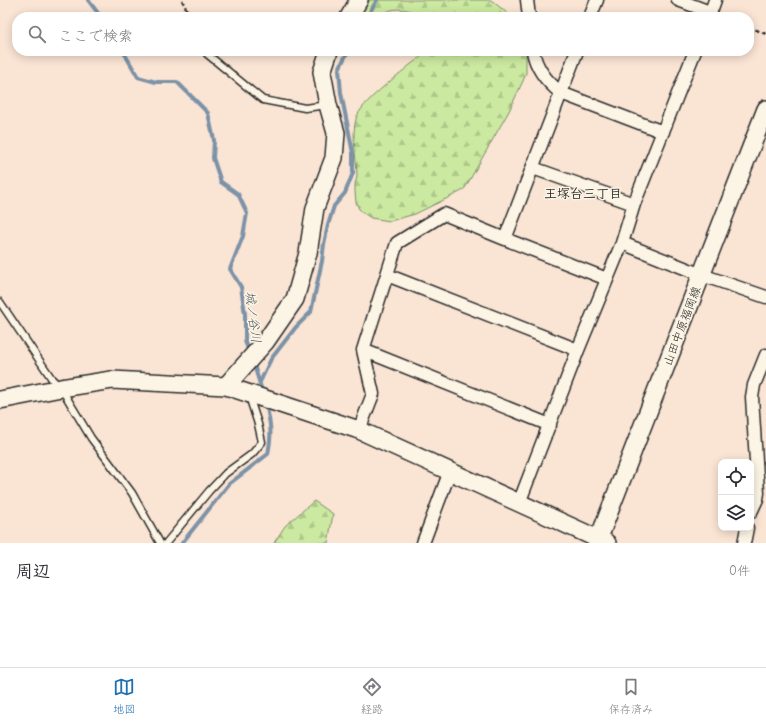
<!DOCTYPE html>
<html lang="ja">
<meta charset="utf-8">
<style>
:root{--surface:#fff;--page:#f2f2f3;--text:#2b2b33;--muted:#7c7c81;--line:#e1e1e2;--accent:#1f6fb2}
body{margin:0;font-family:"Comic Neue","Klee One",sans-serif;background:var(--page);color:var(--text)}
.controls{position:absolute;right:12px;bottom:12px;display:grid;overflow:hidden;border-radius:8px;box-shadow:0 2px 10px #0003}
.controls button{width:36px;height:36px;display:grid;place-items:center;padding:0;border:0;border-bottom:1px solid var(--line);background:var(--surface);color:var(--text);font:20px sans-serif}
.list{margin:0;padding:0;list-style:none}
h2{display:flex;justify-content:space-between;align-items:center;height:52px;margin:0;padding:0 16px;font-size:17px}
h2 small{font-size:13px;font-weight:400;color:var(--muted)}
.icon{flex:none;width:22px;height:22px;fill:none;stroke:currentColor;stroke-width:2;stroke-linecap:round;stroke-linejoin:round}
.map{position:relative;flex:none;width:766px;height:543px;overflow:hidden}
.search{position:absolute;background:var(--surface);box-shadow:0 2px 10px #0003;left:12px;right:12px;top:12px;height:44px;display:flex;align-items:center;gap:10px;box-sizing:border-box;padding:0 14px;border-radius:16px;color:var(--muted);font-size:15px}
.sheet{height:124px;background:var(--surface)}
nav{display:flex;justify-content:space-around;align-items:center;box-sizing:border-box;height:56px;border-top:1px solid var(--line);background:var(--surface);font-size:11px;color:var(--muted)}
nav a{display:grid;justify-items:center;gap:2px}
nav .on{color:var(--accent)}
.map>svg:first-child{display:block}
.forest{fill:url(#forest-firs);stroke:#7b8a66}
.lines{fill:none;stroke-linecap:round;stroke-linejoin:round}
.stream{stroke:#7b92a7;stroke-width:4}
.lane-casing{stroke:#2b2b2b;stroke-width:9}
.street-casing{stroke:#2b2b2b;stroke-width:15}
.secondary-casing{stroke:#2b2b2b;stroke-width:20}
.path{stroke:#2b2b2b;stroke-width:2.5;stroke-dasharray:4 3;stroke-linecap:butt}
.lane{stroke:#fcf5e5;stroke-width:6}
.street{stroke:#fcf5e5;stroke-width:12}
.secondary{stroke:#fcf5e5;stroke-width:17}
.labels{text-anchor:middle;stroke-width:3;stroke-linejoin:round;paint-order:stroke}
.street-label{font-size:12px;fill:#2b2b2b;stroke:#fcf5e5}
.neighbourhood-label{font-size:13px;font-weight:bold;fill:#2b2b2b;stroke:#fcf5e5}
.water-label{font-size:13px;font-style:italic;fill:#4c565e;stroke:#fcf5e5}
</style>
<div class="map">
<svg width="766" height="543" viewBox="0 0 766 543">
<defs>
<pattern id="forest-firs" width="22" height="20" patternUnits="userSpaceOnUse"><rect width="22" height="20" fill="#cbe9a0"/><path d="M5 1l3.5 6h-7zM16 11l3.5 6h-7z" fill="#aec88a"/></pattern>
</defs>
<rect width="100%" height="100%" fill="#fae4d4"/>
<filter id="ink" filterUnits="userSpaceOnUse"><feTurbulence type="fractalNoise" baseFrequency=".025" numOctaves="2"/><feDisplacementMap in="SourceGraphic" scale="8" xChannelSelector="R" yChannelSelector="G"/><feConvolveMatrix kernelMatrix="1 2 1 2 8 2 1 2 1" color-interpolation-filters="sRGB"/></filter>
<g filter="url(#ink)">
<!-- forest -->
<path class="forest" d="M370 0H491L512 17H423C410 8 391 5 379 17H358Z
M426 51H526V74L522 83 509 111 465 188 460 192 415 214 390 221 371 218 365 214 359 209 356 202 355 192V184L357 177C357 159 351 136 356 119 360 103 397 76 410 65 415 61 422 57 426 51Z
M314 501 333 514 328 543H274L285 526Z"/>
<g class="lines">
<!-- stream -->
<path class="stream" d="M88 0 101 17
M367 17 377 0
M123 51 138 77 156 82H177L208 113 214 140 213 158 221 182 238 194 247 213 243 236 230 269 241 287 245 314V341L249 352
M253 362 263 394
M260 382 271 359 296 327 311 312 322 261 324 244 328 225 334 206 345 193 353 173V153L341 93 339 69 348 51
M182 543 229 484 268 454C272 433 271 425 266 404"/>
<defs>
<path id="lane" d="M207 54 263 100 305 108 327 105
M0 302 52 379 61 388 91 438 132 493 160 543
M166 543 209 491 226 473 252 454 262 442 258 424 249 396"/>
<path id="street" d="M527 0 529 17
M678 0 710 12
M590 17 597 0
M709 17 715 0
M533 51C536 69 547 82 561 93L663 132
M533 168 634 204
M505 239 607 279
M622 243 702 275 766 297
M387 275 578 350
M363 350 550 425
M359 430 373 394 363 350 397 243 444 214 505 239 577 51
M519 503 578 350 622 243 634 204 695 51
M751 512 757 499 758 493 752 397 754 385 766 355
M423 543 450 471
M744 543 747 528"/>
<path id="secondary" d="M349 17 359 0
M226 386 266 341 295 299 308 253 315 208 334 158 336 133 328 105 322 72 329 51
M0 400 61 388 112 380 226 386 359 430 607 543
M597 543 766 109"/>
</defs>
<!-- lane casing -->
<use href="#lane" class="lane-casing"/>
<!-- street casing -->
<use href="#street" class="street-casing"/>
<!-- secondary casing -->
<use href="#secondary" class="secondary-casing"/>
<!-- path -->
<path class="path" d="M182 0 190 17
M749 27 766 34"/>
<!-- lane -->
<use href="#lane" class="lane"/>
<!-- street -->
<use href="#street" class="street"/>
<!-- secondary -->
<use href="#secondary" class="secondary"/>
</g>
</g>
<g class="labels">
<!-- street labels -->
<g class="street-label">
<text transform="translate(682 326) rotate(-69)" y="4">山田中原福岡線</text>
</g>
<!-- neighbourhood labels -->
<g class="neighbourhood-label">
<text x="583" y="198">王塚台三丁目</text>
</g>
<!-- water labels -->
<g class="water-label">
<text transform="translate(254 317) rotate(83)" y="5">城ノ谷川</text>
</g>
</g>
</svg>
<div class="controls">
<button><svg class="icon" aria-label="locate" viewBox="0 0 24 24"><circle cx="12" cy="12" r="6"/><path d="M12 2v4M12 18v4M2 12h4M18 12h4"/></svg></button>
<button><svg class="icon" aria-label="layers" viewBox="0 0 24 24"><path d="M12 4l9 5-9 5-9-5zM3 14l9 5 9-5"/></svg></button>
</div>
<div class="search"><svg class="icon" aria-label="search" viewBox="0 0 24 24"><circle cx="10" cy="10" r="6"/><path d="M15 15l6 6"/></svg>ここで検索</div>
</div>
<section class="sheet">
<h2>周辺<small>0件</small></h2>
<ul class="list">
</ul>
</section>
<nav>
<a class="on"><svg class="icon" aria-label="map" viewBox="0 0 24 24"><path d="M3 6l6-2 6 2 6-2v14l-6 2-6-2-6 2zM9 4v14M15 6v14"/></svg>地図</a>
<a><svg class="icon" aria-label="directions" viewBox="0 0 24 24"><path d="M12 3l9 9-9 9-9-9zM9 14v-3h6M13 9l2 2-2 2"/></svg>経路</a>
<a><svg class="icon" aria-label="saved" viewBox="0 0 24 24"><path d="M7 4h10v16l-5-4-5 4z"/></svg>保存済み</a>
</nav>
